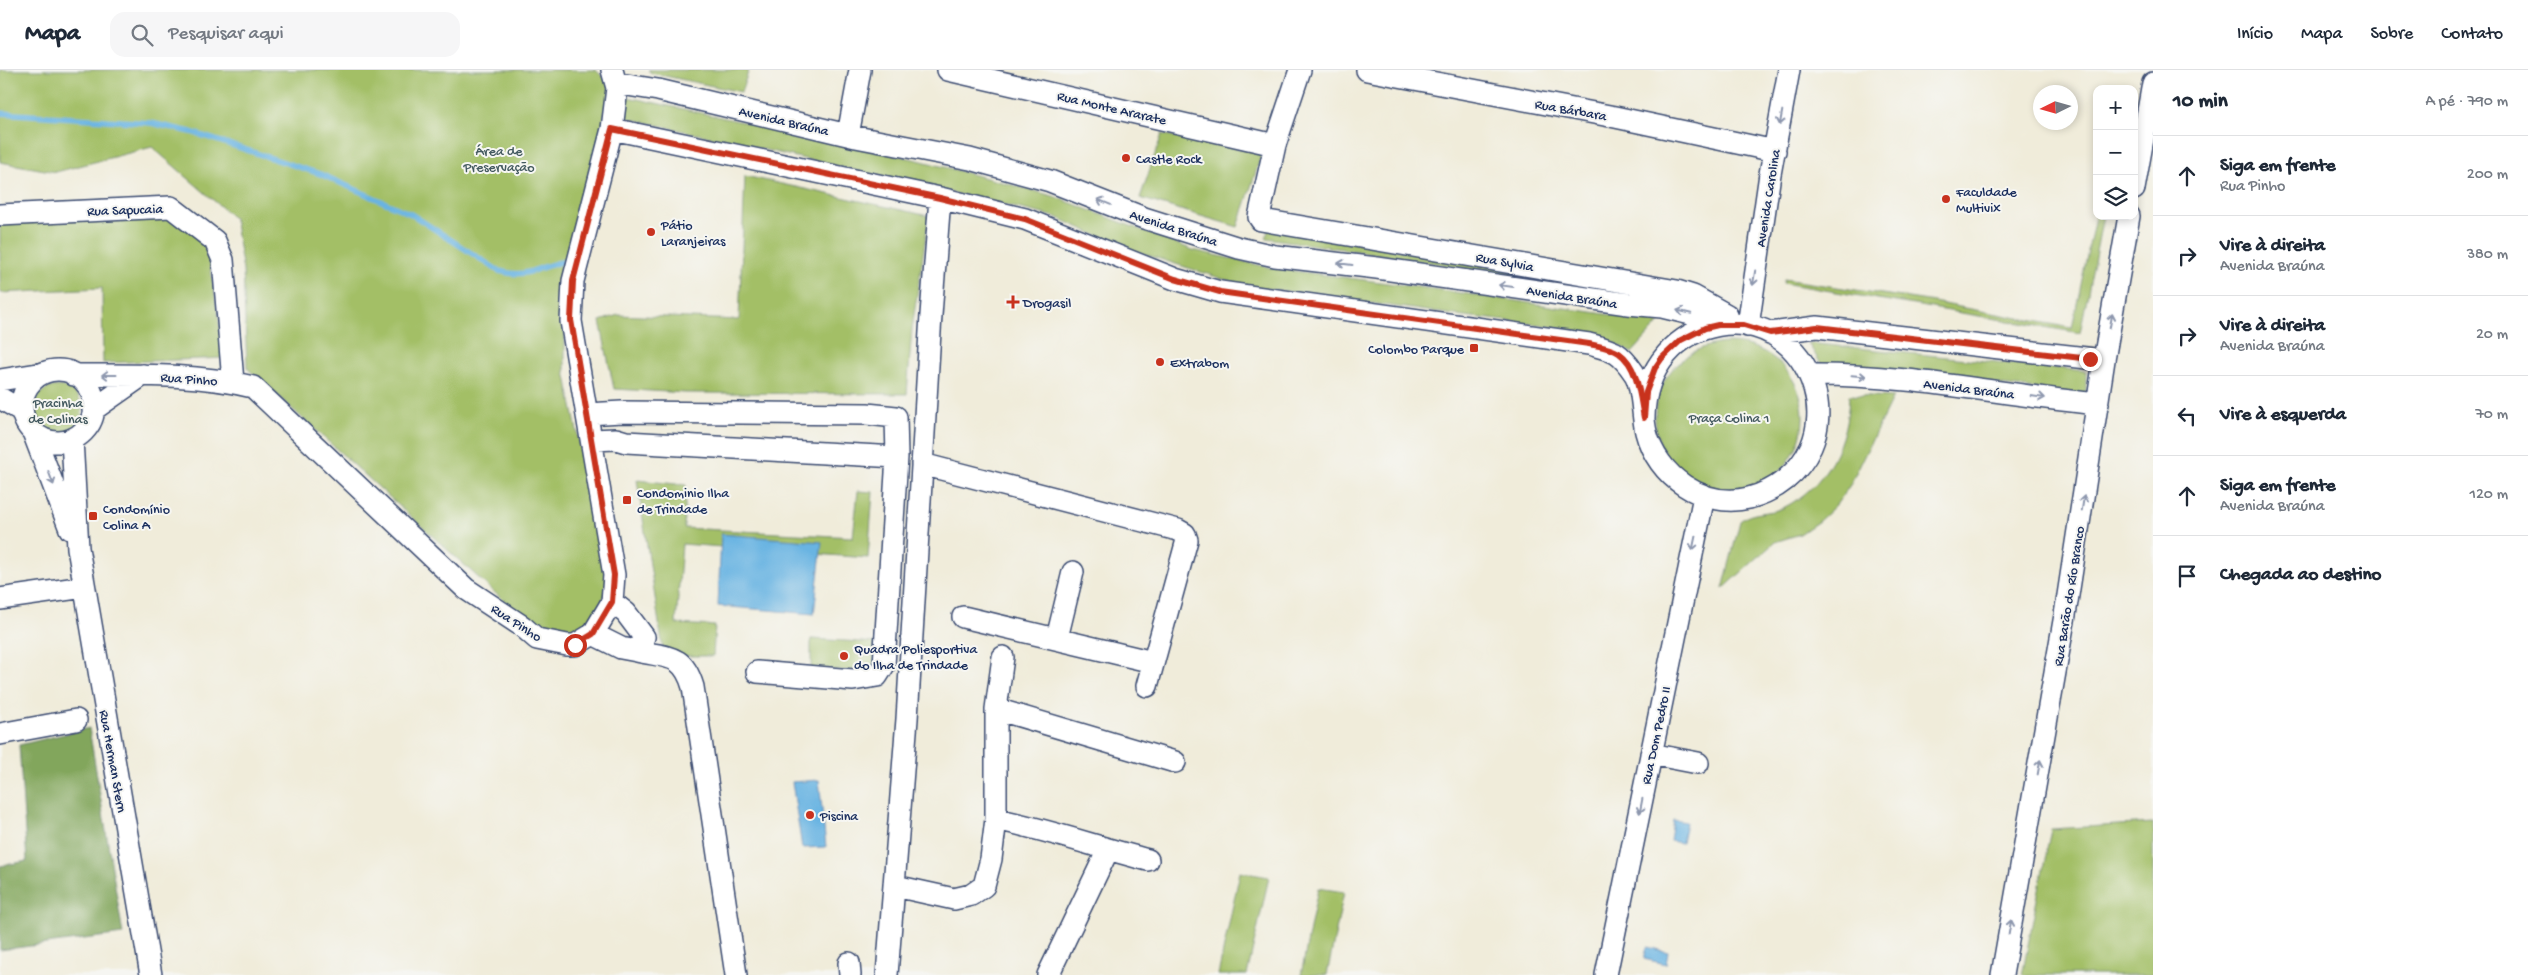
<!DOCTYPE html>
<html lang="pt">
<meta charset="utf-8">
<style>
:root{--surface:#fff;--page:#f6f6f7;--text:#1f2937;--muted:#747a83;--line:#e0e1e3}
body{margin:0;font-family:"Gochi Hand",sans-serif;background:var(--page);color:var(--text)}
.controls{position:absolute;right:15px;top:15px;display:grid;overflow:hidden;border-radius:10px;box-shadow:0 2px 8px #0003}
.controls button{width:45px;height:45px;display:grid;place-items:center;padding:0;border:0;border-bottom:1px solid var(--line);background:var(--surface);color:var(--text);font:25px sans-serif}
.compass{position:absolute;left:2033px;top:15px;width:45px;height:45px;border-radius:50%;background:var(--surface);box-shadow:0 2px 8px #0003;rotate:265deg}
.stop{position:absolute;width:15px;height:15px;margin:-11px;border:4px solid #c8321e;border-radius:50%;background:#fff}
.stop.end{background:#c8321e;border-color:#fff;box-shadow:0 1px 5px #0008}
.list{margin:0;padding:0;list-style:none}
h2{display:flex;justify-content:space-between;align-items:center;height:65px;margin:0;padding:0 20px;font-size:21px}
h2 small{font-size:16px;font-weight:400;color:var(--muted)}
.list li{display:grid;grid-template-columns:32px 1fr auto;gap:15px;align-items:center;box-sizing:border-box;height:80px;padding:0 20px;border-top:1px solid var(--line)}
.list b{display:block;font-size:19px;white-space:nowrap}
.list p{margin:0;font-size:16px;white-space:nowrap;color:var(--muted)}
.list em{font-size:16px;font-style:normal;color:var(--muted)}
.icon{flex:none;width:28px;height:28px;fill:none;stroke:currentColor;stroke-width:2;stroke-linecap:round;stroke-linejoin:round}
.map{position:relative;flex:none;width:2153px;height:905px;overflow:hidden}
header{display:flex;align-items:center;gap:30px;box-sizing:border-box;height:70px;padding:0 25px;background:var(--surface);border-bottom:1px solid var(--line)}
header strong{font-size:24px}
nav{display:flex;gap:28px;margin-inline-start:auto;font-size:18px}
.search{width:350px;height:45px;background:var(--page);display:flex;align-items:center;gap:12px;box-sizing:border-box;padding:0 18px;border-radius:15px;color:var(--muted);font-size:19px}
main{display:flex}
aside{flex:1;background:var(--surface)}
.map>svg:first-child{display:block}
.green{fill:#a3bf66;stroke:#5f7762}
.forest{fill:#82a65b;stroke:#4e6a5c}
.water{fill:#69b4e2;stroke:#4272a0}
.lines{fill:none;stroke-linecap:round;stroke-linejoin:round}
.stream{stroke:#69b4e2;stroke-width:5.5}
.minor-casing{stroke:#3b4b71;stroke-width:24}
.minor{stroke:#fff;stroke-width:21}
.oneway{stroke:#8d97ae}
.route{stroke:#c8321e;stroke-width:6}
.poi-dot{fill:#c8321e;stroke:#f6f6f2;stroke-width:2}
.labels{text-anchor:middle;stroke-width:4;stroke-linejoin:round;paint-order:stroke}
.street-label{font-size:14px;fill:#1b2f5e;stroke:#f6f6f2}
.park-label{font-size:14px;fill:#445a60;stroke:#f6f6f2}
.poi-label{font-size:14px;fill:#1b2f5e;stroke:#f6f6f2;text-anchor:start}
</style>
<header>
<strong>Mapa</strong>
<div class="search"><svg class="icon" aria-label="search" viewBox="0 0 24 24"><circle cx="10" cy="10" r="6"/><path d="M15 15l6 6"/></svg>Pesquisar aqui</div>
<nav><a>Início</a><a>Mapa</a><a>Sobre</a><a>Contato</a></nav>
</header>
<main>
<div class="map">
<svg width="2153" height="905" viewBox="0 0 2153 905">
<rect width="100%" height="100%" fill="#f6f6f2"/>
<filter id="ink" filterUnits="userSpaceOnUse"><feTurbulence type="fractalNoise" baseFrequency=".02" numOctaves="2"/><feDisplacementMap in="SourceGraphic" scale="10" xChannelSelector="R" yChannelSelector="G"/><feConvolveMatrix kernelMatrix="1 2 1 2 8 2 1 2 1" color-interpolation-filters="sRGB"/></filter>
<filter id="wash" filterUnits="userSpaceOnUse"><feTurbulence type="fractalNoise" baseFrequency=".0096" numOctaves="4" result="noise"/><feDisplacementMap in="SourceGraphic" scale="20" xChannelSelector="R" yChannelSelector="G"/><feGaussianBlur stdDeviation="1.12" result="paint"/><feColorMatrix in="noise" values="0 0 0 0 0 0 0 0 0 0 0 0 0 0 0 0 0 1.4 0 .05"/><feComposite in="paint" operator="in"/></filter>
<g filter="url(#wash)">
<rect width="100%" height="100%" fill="#f0ecda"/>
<!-- green -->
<path class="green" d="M0 0H596L611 15 565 227V301L607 511 602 535 582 563 551 564 525 550 247 298 243 200 234 148 152 77 56 102 0 92Z
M648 0H749L741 22 651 3Z
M628 27 918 90 990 109 1053 126 1193 180 1272 198 1434 219 1660 252 1632 283 1602 266 1542 255 1455 245 1242 215 1125 178 1056 147 623 47Z
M1162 64 1262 83 1238 157 1140 128Z
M745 106 929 146 912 258 907 324 686 323 614 319 600 251 618 245 739 250Z
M2097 137V146H2103L2080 263 1783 213 1784 209 1928 231 2072 258Z
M157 142 206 169 225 288 103 293 102 218 0 223V151Z
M1269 157 1516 200 1513 208C1431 191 1349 180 1266 168Z
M1808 273 2086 301V325L1821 294Z
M1655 347a74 74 0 1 1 148 0a74 74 0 1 1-148 0Z
M34 340a24 24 0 1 1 48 0a24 24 0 1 1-48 0Z
M1849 325 1893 327 1850 415 1836 435 1819 451 1800 464 1775 472 1723 519 1740 451C1751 441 1770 444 1783 438 1827 416 1848 371 1849 325Z
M637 410 686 415 684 458 853 467 858 421 873 422 868 488 682 474 676 554 715 556 713 586H664Z
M811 569 879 573 876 602 811 599Z
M2153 753V905H2022L2051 759Z
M1240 802 1269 807 1247 905H1218Z
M1318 818 1344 822 1327 905H1301Z"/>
<!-- forest -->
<path class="forest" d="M89 658 123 864 0 880V796L27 791 19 675Z"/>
<!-- water -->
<path class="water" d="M721 464 822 472 814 544 718 536Z
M819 710 826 777 802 778 792 712Z
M1673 750 1686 752 1682 773 1670 771Z
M1647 877 1668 882 1666 894 1644 889Z"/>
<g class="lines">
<!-- stream -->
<path class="stream" d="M0 43 151 53 191 62 320 104 411 144 499 201C529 209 535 197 562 192"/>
</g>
</g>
<g filter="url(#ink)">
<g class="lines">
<defs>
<path id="minor" d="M948 0 1275 75
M1300 0 1275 75 1259 147 1261 150 1677 221 1693 226 1727 245
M1367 0 1615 47 1775 81
M617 18 627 15 658 20 856 67 970 89 1050 111 1144 148 1239 178 1275 186 1377 198 1628 234 1662 237 1724 252
M612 59 940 128 1025 149 1175 209 1220 222 1589 274C1614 281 1619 281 1634 303 1643 315 1642 346 1646 362 1657 406 1703 439 1749 428 1776 421 1799 403 1811 377 1819 359 1820 337 1814 318 1784 218 1645 241 1644 348
M848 65 860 0
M2134 119 2153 13
M0 145 171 137 215 171 223 190 233 312
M1748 256 1770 104 1789 0
M1770 263 1817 257 2104 290
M22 336a36 36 0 1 1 72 0a36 36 0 1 1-72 0Z
M74 305C133 305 196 303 253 317L466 519 522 556 537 569 567 575H575L593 564 612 532 614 505 571 251 573 211 612 59 617 18 612 0
M1811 305C1907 304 2002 325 2098 334
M0 310 44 303
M0 328 22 341
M93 340 143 305
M587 344 622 342 867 344 896 347 897 387 884 595 877 606 853 610 757 602
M33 362 70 459
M72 369 78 478 151 905
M592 370 616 369 626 372 897 387
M922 394 1178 460 1185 464 1187 470 1147 616
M0 529 84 517
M963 547 1153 592
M593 564 621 578 637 581 644 567 626 543 612 532
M1057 568 1073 502
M637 581C668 588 683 583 693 617L736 905
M996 639 1175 692
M0 664 76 650
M1651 684 1698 693
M996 749C1048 760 1097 777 1148 790
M895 816 954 829 971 825 984 816 991 789 996 749V639L1003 587
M849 893 850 905
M887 905 907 649 931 245 940 128
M1048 905 1108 780
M1606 905 1704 426
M2002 905 2065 545 2104 290 2129 146"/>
</defs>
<!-- minor casing -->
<use href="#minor" class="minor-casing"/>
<!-- minor -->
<use href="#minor" class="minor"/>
</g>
<!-- one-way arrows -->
<defs><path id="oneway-shaft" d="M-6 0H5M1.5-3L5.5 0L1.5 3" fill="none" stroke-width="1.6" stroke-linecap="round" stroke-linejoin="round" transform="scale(1.25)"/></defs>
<g class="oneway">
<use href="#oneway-shaft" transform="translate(1781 48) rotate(100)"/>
<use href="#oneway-shaft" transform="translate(1104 132) rotate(-158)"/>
<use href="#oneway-shaft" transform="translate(1345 194) rotate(-173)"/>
<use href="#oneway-shaft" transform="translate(1754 208) rotate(99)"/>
<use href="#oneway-shaft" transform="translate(1506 216) rotate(-172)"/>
<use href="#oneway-shaft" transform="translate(1684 242) rotate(-166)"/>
<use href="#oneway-shaft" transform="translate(2111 251) rotate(-80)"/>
<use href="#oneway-shaft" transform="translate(109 305) rotate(-180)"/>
<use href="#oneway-shaft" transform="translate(1859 306) rotate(5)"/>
<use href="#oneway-shaft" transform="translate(2038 327) rotate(8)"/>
<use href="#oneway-shaft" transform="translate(51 408) rotate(69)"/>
<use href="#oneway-shaft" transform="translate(2083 433) rotate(-81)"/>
<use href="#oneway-shaft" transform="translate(1694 473) rotate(102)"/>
<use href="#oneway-shaft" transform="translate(2039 697) rotate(-80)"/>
<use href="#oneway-shaft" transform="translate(1641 736) rotate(101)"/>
<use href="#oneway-shaft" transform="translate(2010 857) rotate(-80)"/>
</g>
</g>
<g class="lines" filter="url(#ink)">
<!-- route -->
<path class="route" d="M575 575 593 564 612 532 614 505 571 250 573 211 612 59 940 128 1025 149 1175 209 1220 222 1589 274C1598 276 1612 278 1619 283 1638 296 1640 327 1644 348L1646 322 1655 298 1662 288 1681 270 1705 258 1718 255H1744L1770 263 1817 257 2090 289"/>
</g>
<!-- markers -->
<g class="poi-dot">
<circle cx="1126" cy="88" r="5"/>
<circle cx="1946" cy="129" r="5"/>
<circle cx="651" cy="162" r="5"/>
<path d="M1010.5 224.5h5v5h5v5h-5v5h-5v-5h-5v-5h5z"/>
<rect x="1469" y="273" width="10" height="10" rx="2.5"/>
<circle cx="1160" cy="292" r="5"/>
<rect x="622" y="425" width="10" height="10" rx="2.5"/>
<rect x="88" y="441" width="10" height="10" rx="2.5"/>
<circle cx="844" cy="586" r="5"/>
<circle cx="810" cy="745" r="5"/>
</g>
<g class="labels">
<!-- street labels -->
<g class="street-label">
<text transform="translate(1112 37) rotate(13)" y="5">Rua Monte Ararate</text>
<text transform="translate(1571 39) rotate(10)" y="5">Rua Bárbara</text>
<text transform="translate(784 50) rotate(13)" y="5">Avenida Braúna</text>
<text transform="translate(1767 128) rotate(-81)" y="5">Avenida Carolina</text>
<text transform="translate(125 139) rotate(-2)" y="5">Rua Sapucaia</text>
<text transform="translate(1174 157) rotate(18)" y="5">Avenida Braúna</text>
<text transform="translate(1505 191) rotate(10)" y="5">Rua Sylvia</text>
<text transform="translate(1572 226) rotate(9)" y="5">Avenida Braúna</text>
<text transform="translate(189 308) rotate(4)" y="5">Rua Pinho</text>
<text transform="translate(1969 318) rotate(7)" y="5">Avenida Braúna</text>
<text transform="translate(2068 526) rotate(-81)" y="5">Rua Barão do Río Branco</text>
<text transform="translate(517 552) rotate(33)" y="5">Rua Pinho</text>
<text transform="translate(1655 665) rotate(-78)" y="5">Rua Dom Pedro II</text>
<text transform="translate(114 691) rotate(80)" y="5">Rua Herman Stern</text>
</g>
<!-- park labels -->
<g class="park-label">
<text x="499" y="85">Área de<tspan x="499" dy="16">Preservação</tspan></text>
<text x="58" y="337">Pracinha<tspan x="58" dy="16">de Colinas</tspan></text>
<text x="1729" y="352">Praça Colina 1</text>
</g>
<!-- poi labels -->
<g class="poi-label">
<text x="1136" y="93">Castle Rock</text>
<text x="1956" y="126">Faculdade<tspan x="1956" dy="16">Multivix</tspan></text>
<text x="661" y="159">Pátio<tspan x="661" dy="16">Laranjeiras</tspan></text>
<text x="1023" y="237">Drogasil</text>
<text x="1464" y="283" text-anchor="end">Colombo Parque</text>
<text x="1170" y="297">Extrabom</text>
<text x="637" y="427">Condominio Ilha<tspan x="637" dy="16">de Trindade</tspan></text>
<text x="103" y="443">Condomínio<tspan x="103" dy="16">Colina A</tspan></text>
<text x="854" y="583">Quadra Poliesportiva<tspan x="854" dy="16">do Ilha de Trindade</tspan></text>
<text x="820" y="750">Piscina</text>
</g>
</g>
</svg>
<div class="controls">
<button>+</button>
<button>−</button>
<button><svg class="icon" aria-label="layers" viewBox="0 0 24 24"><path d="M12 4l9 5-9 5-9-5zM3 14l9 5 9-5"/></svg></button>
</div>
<svg class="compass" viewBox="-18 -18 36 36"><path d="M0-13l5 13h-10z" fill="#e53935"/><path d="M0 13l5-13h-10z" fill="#747a83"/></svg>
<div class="stop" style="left:575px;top:575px"></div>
<div class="stop end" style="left:2090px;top:289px"></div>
</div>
<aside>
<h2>10 min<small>A pé · 790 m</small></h2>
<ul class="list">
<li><svg class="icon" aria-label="ahead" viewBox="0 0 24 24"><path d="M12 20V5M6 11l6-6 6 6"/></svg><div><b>Siga em frente</b><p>Rua Pinho</p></div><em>200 m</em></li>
<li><svg class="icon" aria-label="right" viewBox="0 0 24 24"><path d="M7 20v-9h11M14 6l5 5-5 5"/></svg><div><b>Vire à direita</b><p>Avenida Braúna</p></div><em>380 m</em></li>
<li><svg class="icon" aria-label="right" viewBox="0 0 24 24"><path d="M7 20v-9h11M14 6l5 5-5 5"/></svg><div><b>Vire à direita</b><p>Avenida Braúna</p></div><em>20 m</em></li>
<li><svg class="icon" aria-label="left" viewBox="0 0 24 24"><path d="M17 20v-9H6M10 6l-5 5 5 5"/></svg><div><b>Vire à esquerda</b></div><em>70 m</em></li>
<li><svg class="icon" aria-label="ahead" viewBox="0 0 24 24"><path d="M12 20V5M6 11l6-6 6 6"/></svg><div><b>Siga em frente</b><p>Avenida Braúna</p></div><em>120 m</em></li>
<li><svg class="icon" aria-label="arrive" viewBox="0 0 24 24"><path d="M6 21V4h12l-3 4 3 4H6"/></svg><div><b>Chegada ao destino</b></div></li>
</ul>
</aside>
</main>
